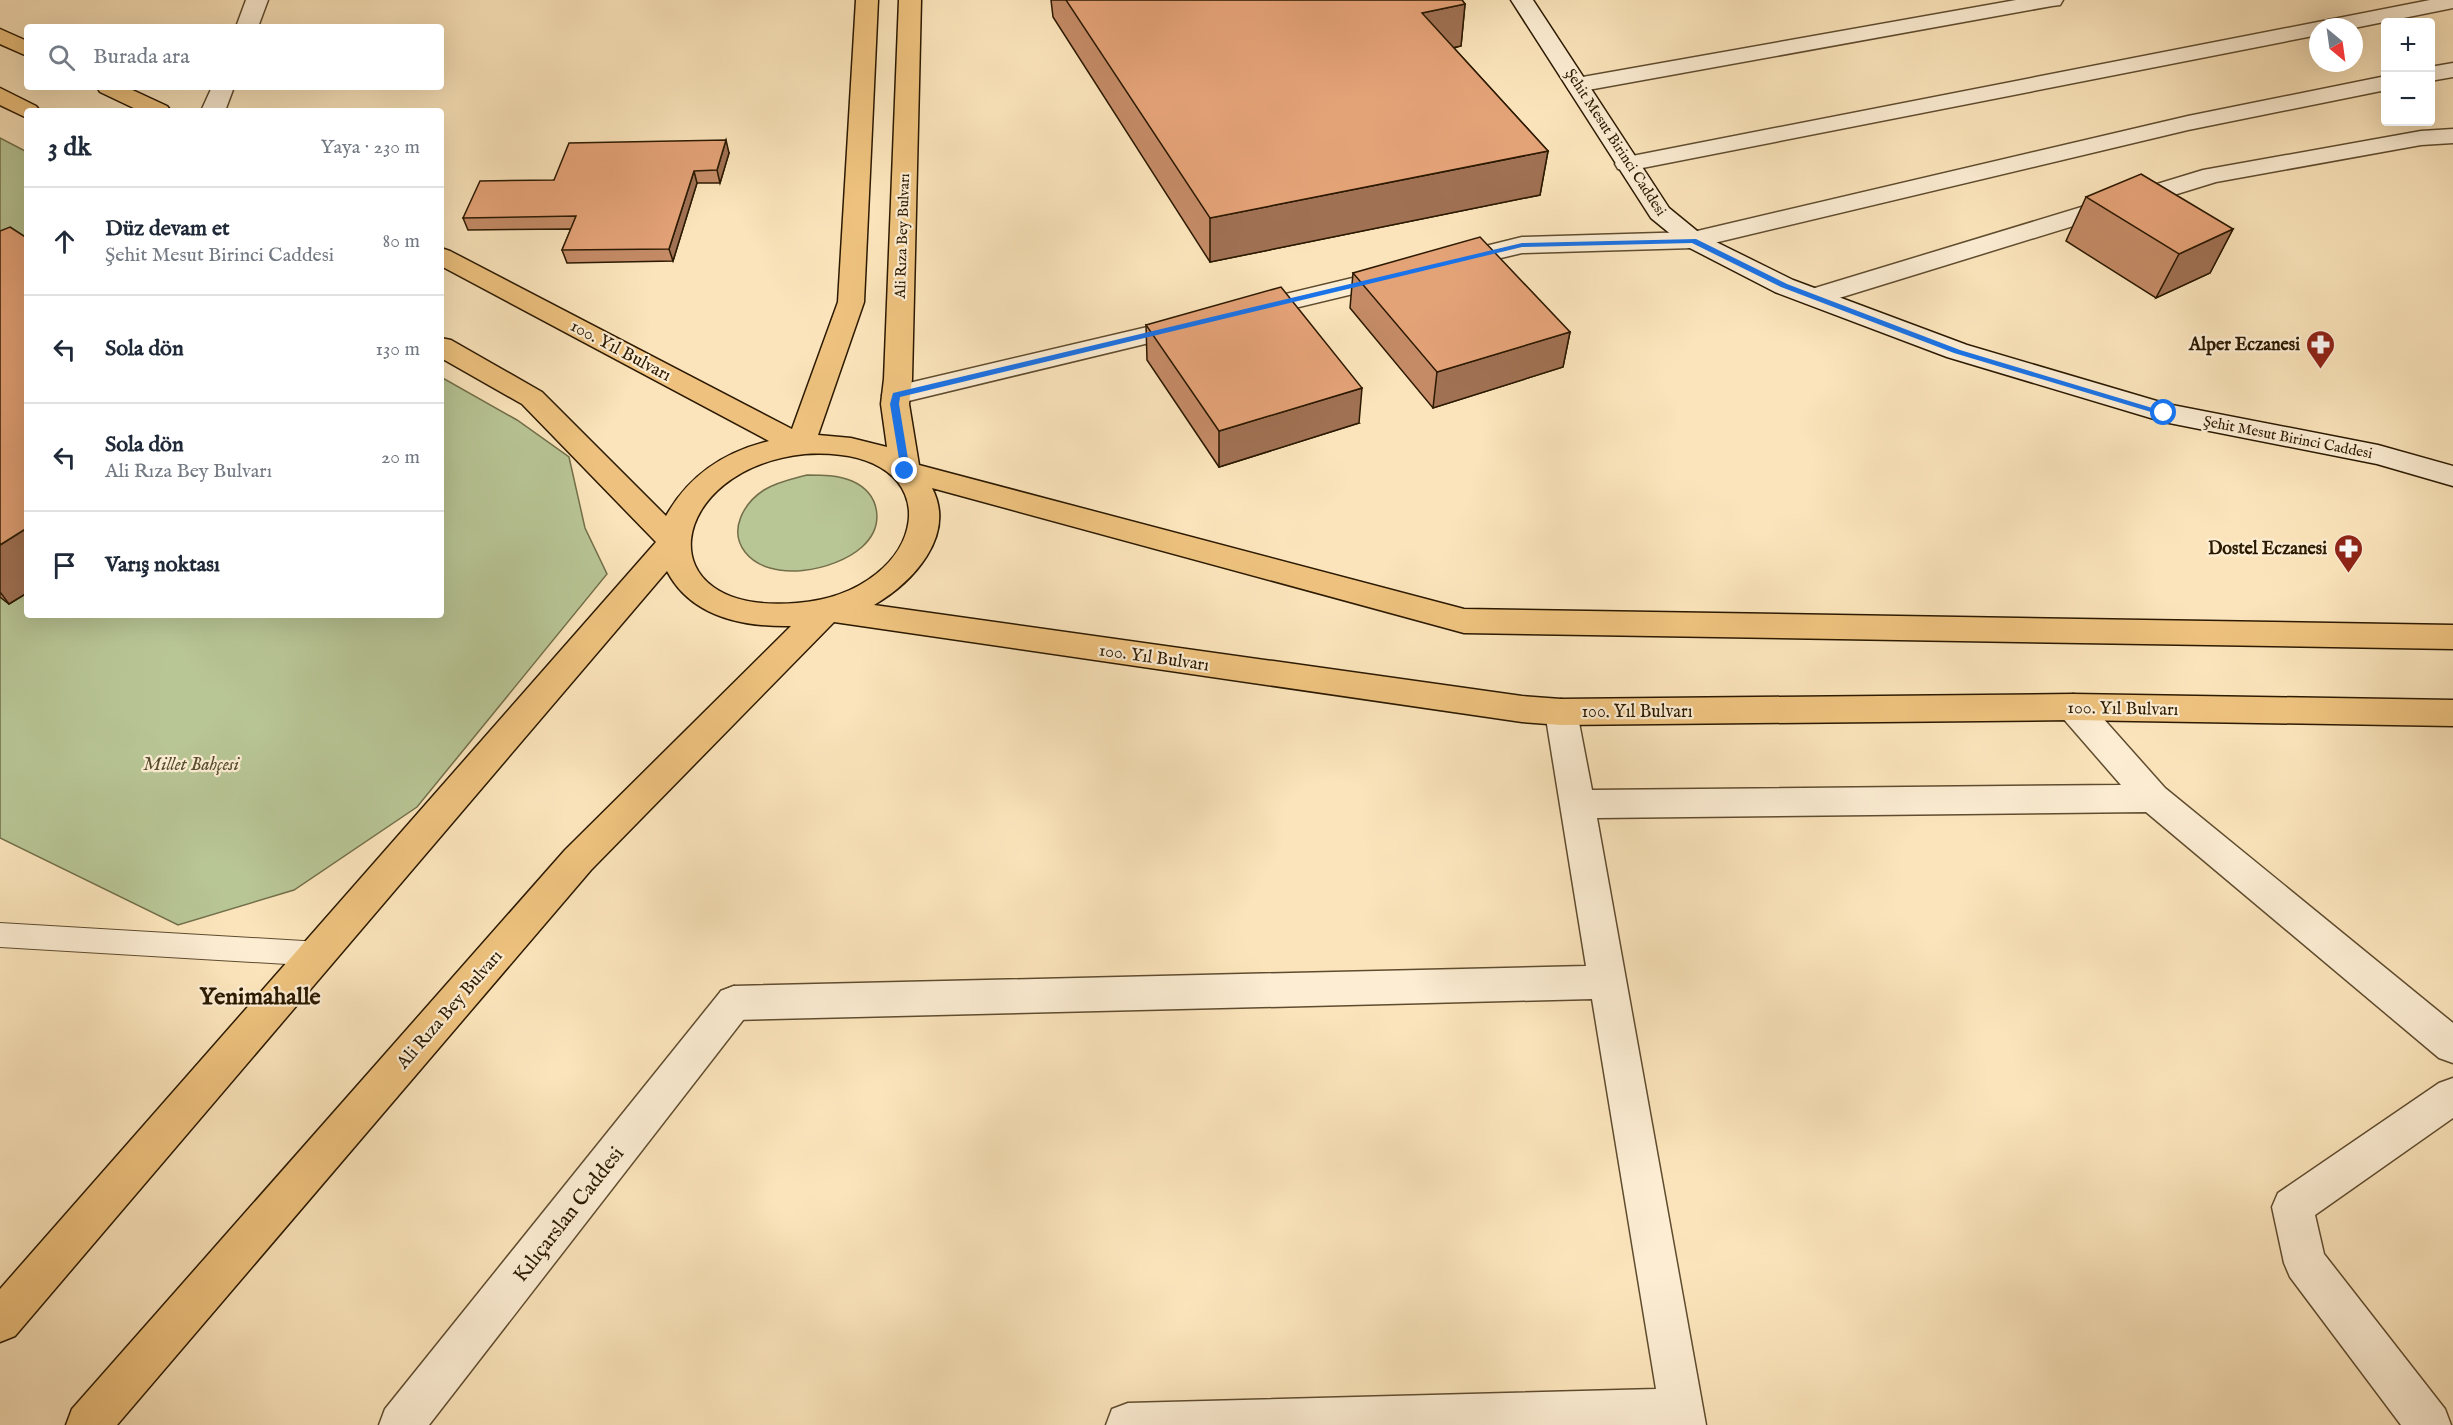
<!DOCTYPE html>
<html lang="tr">
<meta charset="utf-8">
<style>
:root{--surface:#fff;--page:#f6f6f7;--text:#1f2937;--muted:#747a83;--line:#e0e1e3}
body{margin:0;font-family:"IM FELL English",serif;background:var(--page);color:var(--text)}
.controls{position:absolute;right:18px;top:18px;display:grid;overflow:hidden;border-radius:6px;box-shadow:0 6px 24px #0002}
.controls button{width:54px;height:54px;display:grid;place-items:center;padding:0;border:0;border-bottom:2px solid var(--line);background:var(--surface);color:var(--text);font:30px sans-serif}
.compass{position:absolute;left:2309px;top:18px;width:54px;height:54px;border-radius:50%;background:var(--surface);box-shadow:0 6px 24px #0002;rotate:151deg}
.stop{position:absolute;width:18px;height:18px;margin:-14px;border:4px solid #1a73e8;border-radius:50%;background:#fff}
.stop.end{background:#1a73e8;border-color:#fff;box-shadow:0 2px 6px #0008}
.list{margin:0;padding:0;list-style:none}
h2{display:flex;justify-content:space-between;align-items:center;height:78px;margin:0;padding:0 24px;font-size:26px}
h2 small{font-size:20px;font-weight:400;color:var(--muted)}
.list li{display:grid;grid-template-columns:39px 1fr auto;gap:18px;align-items:center;box-sizing:border-box;height:108px;padding:0 24px;border-top:2px solid var(--line)}
.list b{display:block;font-size:22px;white-space:nowrap}
.list p{margin:0;font-size:20px;white-space:nowrap;color:var(--muted)}
.list em{font-size:20px;font-style:normal;color:var(--muted)}
.icon{flex:none;width:33px;height:33px;fill:none;stroke:currentColor;stroke-width:2;stroke-linecap:round;stroke-linejoin:round}
.map{position:relative;flex:none;width:2453px;height:1425px;overflow:hidden}
.search{position:absolute;background:var(--surface);box-shadow:0 6px 24px #0002;left:24px;top:24px;width:420px;height:66px;display:flex;align-items:center;gap:15px;box-sizing:border-box;padding:0 21px;border-radius:6px;color:var(--muted);font-size:22px}
.panel{position:absolute;background:var(--surface);box-shadow:0 6px 24px #0002;left:24px;top:108px;width:420px;height:510px;border-radius:6px}
.map>svg:first-child{display:block}
.green{fill:#b8c595;stroke:#726f4a;stroke-width:1.5}
.lines{fill:none;stroke-linecap:round;stroke-linejoin:round}
.service-casing{stroke:#5f4c2f;stroke-width:2}
.minor-casing{stroke:#5f4c2f;stroke-width:3}
.tertiary-casing{stroke:#5f4c2f;stroke-width:3}
.secondary-casing{stroke:#2b1900;stroke-width:3}
.primary-casing{stroke:#2b1900;stroke-width:3}
.service{fill:#fcedd3;fill-rule:evenodd}
.minor{fill:#fcedd3;fill-rule:evenodd}
.tertiary{fill:#fcedd3;fill-rule:evenodd}
.secondary{fill:#fcedd3;fill-rule:evenodd}
.primary{fill:#eec27e;fill-rule:evenodd}
.wall{fill:#c48b66;stroke:#2b1900;stroke-width:1.5}
.shaded-wall{fill:#a07153;stroke:#2b1900;stroke-width:1.5}
.building{fill:#e4a277;stroke:#2b1900;stroke-width:1.5}
.route{fill:#1a73e8}
.labels{text-anchor:middle;stroke-width:4.5;stroke-linejoin:round;paint-order:stroke}
.far-street-label{font-size:15px;fill:#2b1900;stroke:#fcedd3}
.poi-label{font-size:18px;font-weight:bold;fill:#2b1900;stroke:#fcedd3;text-anchor:end}
.street-label{font-size:18px;fill:#2b1900;stroke:#fcedd3}
.park-label{font-size:18px;font-style:italic;fill:#554d2d;stroke:#fcedd3}
.near-street-label{font-size:21px;fill:#2b1900;stroke:#fcedd3}
.district-label{font-size:24px;font-weight:bold;fill:#2b1900;stroke:#fcedd3}
</style>
<div class="map">
<svg width="2453" height="1425" viewBox="0 0 2453 1425">
<rect width="100%" height="100%" fill="#fbe4bb"/>
<filter id="stains"><feTurbulence type="fractalNoise" baseFrequency=".00333" numOctaves="4"/><feColorMatrix values="0 0 0 0 .2 0 0 0 0 .09 0 0 0 0 .02 0 0 0 .5 -.17"/></filter>
<radialGradient id="worn" r=".72"><stop offset=".6" stop-color="#630" stop-opacity="0"/><stop offset="1" stop-color="#630" stop-opacity=".3"/></radialGradient>
<!-- green -->
<path class="green" d="M0 138 27 152V615H441V377L517 420 569 457 585 528 607 574 417 807 294 890 178 925 0 838Z
M807 475C822 475 838 475 852 481 881 494 885 526 862 547 835 571 770 584 745 552 728 530 744 503 764 490 777 482 792 479 807 475Z"/>
<g class="lines">
<defs>
<path id="service" d="M0 923 320 942 330 945 334 954 330 963 320 966 0 947Z"/>
<path id="minor" d="M246 0H268L258 27H236Z
M2016 0H2063L2060 5 2052 6 1577 92 1569 90 1566 85 1569 80 1577 78Z
M2430 0H2453V8L2354 28 2318 27V35L1627 171 1618 169 1615 164 1618 159 1627 157Z
M2453 63V77L2430 81V67Z
M2386 76V90L2188 130 1693 248 1522 253 1450 270 1441 267 1437 262 1441 257 1522 237 1693 232 2188 116Z
M212 87H234L225 111H201Z
M2453 129V143L2421 145 2216 182 1823 303 1814 305 1805 303 1801 297 1805 291 2203 170 2421 131Z
M1394 268 1403 270 1407 276 1403 282 1249 319 1240 317 1236 311 1240 305Z
M1190 317 1199 319 1203 325 1199 331 896 404 886 401 882 395 886 389 896 386Z
M2073 694 2085 698 2165 788 2453 1023V1063L2439 1058 2146 812 1597 818 1706 1425H1106L1112 1409 1128 1403 1656 1389 1592 999 734 1020 721 1015 715 1003 721 991 734 986 1586 966 1545 712 1549 703 1561 699 1573 703 1577 712 1592 790 2121 785 2061 716 2057 707 2061 698Z
M2453 1078V1118L2315 1215 2324 1254 2445 1409 2451 1425H2401L2290 1277 2284 1263 2272 1207 2278 1193 2439 1083Z"/>
<path id="tertiary" d="M734 986 747 991 753 1003 747 1015 429 1425H379L385 1409 721 991Z"/>
<path id="secondary" d="M1511 0H1533L1669 208 1702 235 1793 280 1967 345 2167 404 2378 445 2453 466V486L2377 464 2164 422 1947 357 1775 292 1684 245 1651 218Z"/>
<path id="primary" d="M856 0H878L864 302 818 435 851 438 887 447 881 404 884 379 899 0H921L912 379 909 404 919 465 1464 609 2453 625V649L1464 633 932 488C957 536 912 583 874 605L1522 696 1561 699 2073 694 2453 700V726L2073 720 1561 725 1522 722 834 622 591 870 117 1425H66L72 1409 565 850 791 626C743 627 691 617 667 571L15 1336 0 1342V1289L656 542 522 404 441 358V338L451 340 542 392 666 516C689 475 724 452 769 441L441 266V248L450 251 792 429 838 302ZM805 454C959 445 930 593 797 603 642 616 667 468 805 454Z
M0 29 27 41V56L0 44Z
M97 87H126L167 106 171 111H140L100 92Z
M0 88 36 106 40 111H27V118L0 105Z"/>
</defs>
<!-- service casing -->
<use href="#service" class="service-casing"/>
<!-- minor casing -->
<use href="#minor" class="minor-casing"/>
<!-- tertiary casing -->
<use href="#tertiary" class="tertiary-casing"/>
<!-- secondary casing -->
<use href="#secondary" class="secondary-casing"/>
<!-- primary casing -->
<use href="#primary" class="primary-casing"/>
<!-- service -->
<use href="#service" class="service"/>
<!-- minor -->
<use href="#minor" class="minor"/>
<!-- tertiary -->
<use href="#tertiary" class="tertiary"/>
<!-- secondary -->
<use href="#secondary" class="secondary"/>
<!-- primary -->
<use href="#primary" class="primary"/>
</g>
<!-- wall -->
<path class="wall" d="M1051 0H1462L1465 4 1461 46 1454 48 1548 151 1540 195 1210 262 1053 17Z
M729 153 720 183H697L673 261 567 263 562 250 571 229 468 230 463 218 554 180Z
M2086 197 2233 229 2210 273 2156 298 2066 241Z
M0 231 27 238V593L9 604 0 597Z
M1353 273 1570 332 1563 367 1433 408 1350 308Z
M1146 325 1359 423 1219 467 1147 360Z"/>
<!-- shaded-wall -->
<path class="shaded-wall" d="M1465 4 1461 46 1418 55 1422 13Z
M726 140 729 153 720 183 717 170Z
M1548 151 1540 195 1210 262V218Z
M694 171 697 183 673 261 669 249Z
M2233 229 2210 273 2156 298 2179 254Z
M1570 332 1563 367 1433 408 1437 372Z
M1362 388 1359 423 1219 467V431Z
M27 528V593L9 604 0 592V545Z"/>
<!-- building -->
<path class="building" d="M1066 0H1462L1465 4 1422 13 1548 151 1210 218Z
M726 140 717 170 694 171 669 249 562 250 576 216 463 218 480 181 554 180 569 143Z
M2141 174 2233 229 2179 254 2086 197Z
M10 227 27 238V528L0 545V231Z
M1480 237 1570 332 1437 372 1353 273Z
M1281 287 1362 388 1219 431 1146 325Z"/>
<!-- route -->
<path class="route" d="M1696 239 1787 284 1960 350 2169 413 2161 415 1954 353 1781 287 1692 243 1522 247 900 397 899 404 910 471 905 474 901 471 890 404 893 393 1522 243Z"/>
<!-- icons -->
<defs>
<symbol id="pharmacy-pin" viewBox="-11 -11 22 30"><path d="M0 17L-7.5 6A9.5 9.5 0 1 1 7.5 6Z" fill="#8f2418" stroke="#fcedd3"/><path d="M-2-6h4v4h4v4h-4v4h-4v-4h-4v-4h4Z" fill="#fff"/></symbol>
</defs>
<g fill-rule="evenodd">
<use href="#pharmacy-pin" x="2304" y="328" width="33" height="45"/>
<use href="#pharmacy-pin" x="2332" y="532" width="33" height="45"/>
</g>
<g class="labels">
<!-- far-street labels -->
<g class="far-street-label">
<text transform="translate(1616 142) rotate(57)" y="5">Şehit Mesut Birinci Caddesi</text>
<text transform="translate(902 236) rotate(-88)" y="5">Ali Rıza Bey Bulvarı</text>
<text transform="translate(2288 437) rotate(11)" y="5">Şehit Mesut Birinci Caddesi</text>
</g>
<!-- poi labels -->
<g class="poi-label">
<text x="2300" y="350">Alper Eczanesi</text>
<text x="2327" y="554">Dostel Eczanesi</text>
</g>
<!-- street labels -->
<g class="street-label">
<text transform="translate(621 350) rotate(28)" y="6">100. Yıl Bulvarı</text>
<text transform="translate(1154 657) rotate(8)" y="6">100. Yıl Bulvarı</text>
<text transform="translate(2123 708) rotate(1)" y="6">100. Yıl Bulvarı</text>
<text x="1637" y="717">100. Yıl Bulvarı</text>
<text transform="translate(449 1009) rotate(-49)" y="6">Ali Rıza Bey Bulvarı</text>
</g>
<!-- park labels -->
<g class="park-label">
<text x="191" y="770">Millet Bahçesi</text>
</g>
<!-- near-street labels -->
<g class="near-street-label">
<text transform="translate(568 1214) rotate(-52)" y="7">Kılıçarslan Caddesi</text>
</g>
<!-- district labels -->
<g class="district-label">
<text x="260" y="1004">Yenimahalle</text>
</g>
</g>
<rect width="100%" height="100%" filter="url(#stains)"/>
<rect width="100%" height="100%" fill="url(#worn)"/>
</svg>
<div class="controls">
<button>+</button>
<button>−</button>
</div>
<svg class="compass" viewBox="-18 -18 36 36"><path d="M0-13l5 13h-10z" fill="#e53935"/><path d="M0 13l5-13h-10z" fill="#747a83"/></svg>
<div class="stop" style="left:2164px;top:413px"></div>
<div class="stop end" style="left:905px;top:471px"></div>
<div class="search"><svg class="icon" aria-label="search" viewBox="0 0 24 24"><circle cx="10" cy="10" r="6"/><path d="M15 15l6 6"/></svg>Burada ara</div>
<section class="panel">
<h2>3 dk<small>Yaya · 230 m</small></h2>
<ul class="list">
<li><svg class="icon" aria-label="ahead" viewBox="0 0 24 24"><path d="M12 20V5M6 11l6-6 6 6"/></svg><div><b>Düz devam et</b><p>Şehit Mesut Birinci Caddesi</p></div><em>80 m</em></li>
<li><svg class="icon" aria-label="left" viewBox="0 0 24 24"><path d="M17 20v-9H6M10 6l-5 5 5 5"/></svg><div><b>Sola dön</b></div><em>130 m</em></li>
<li><svg class="icon" aria-label="left" viewBox="0 0 24 24"><path d="M17 20v-9H6M10 6l-5 5 5 5"/></svg><div><b>Sola dön</b><p>Ali Rıza Bey Bulvarı</p></div><em>20 m</em></li>
<li><svg class="icon" aria-label="arrive" viewBox="0 0 24 24"><path d="M6 21V4h12l-3 4 3 4H6"/></svg><div><b>Varış noktası</b></div></li>
</ul>
</section>
</div>
